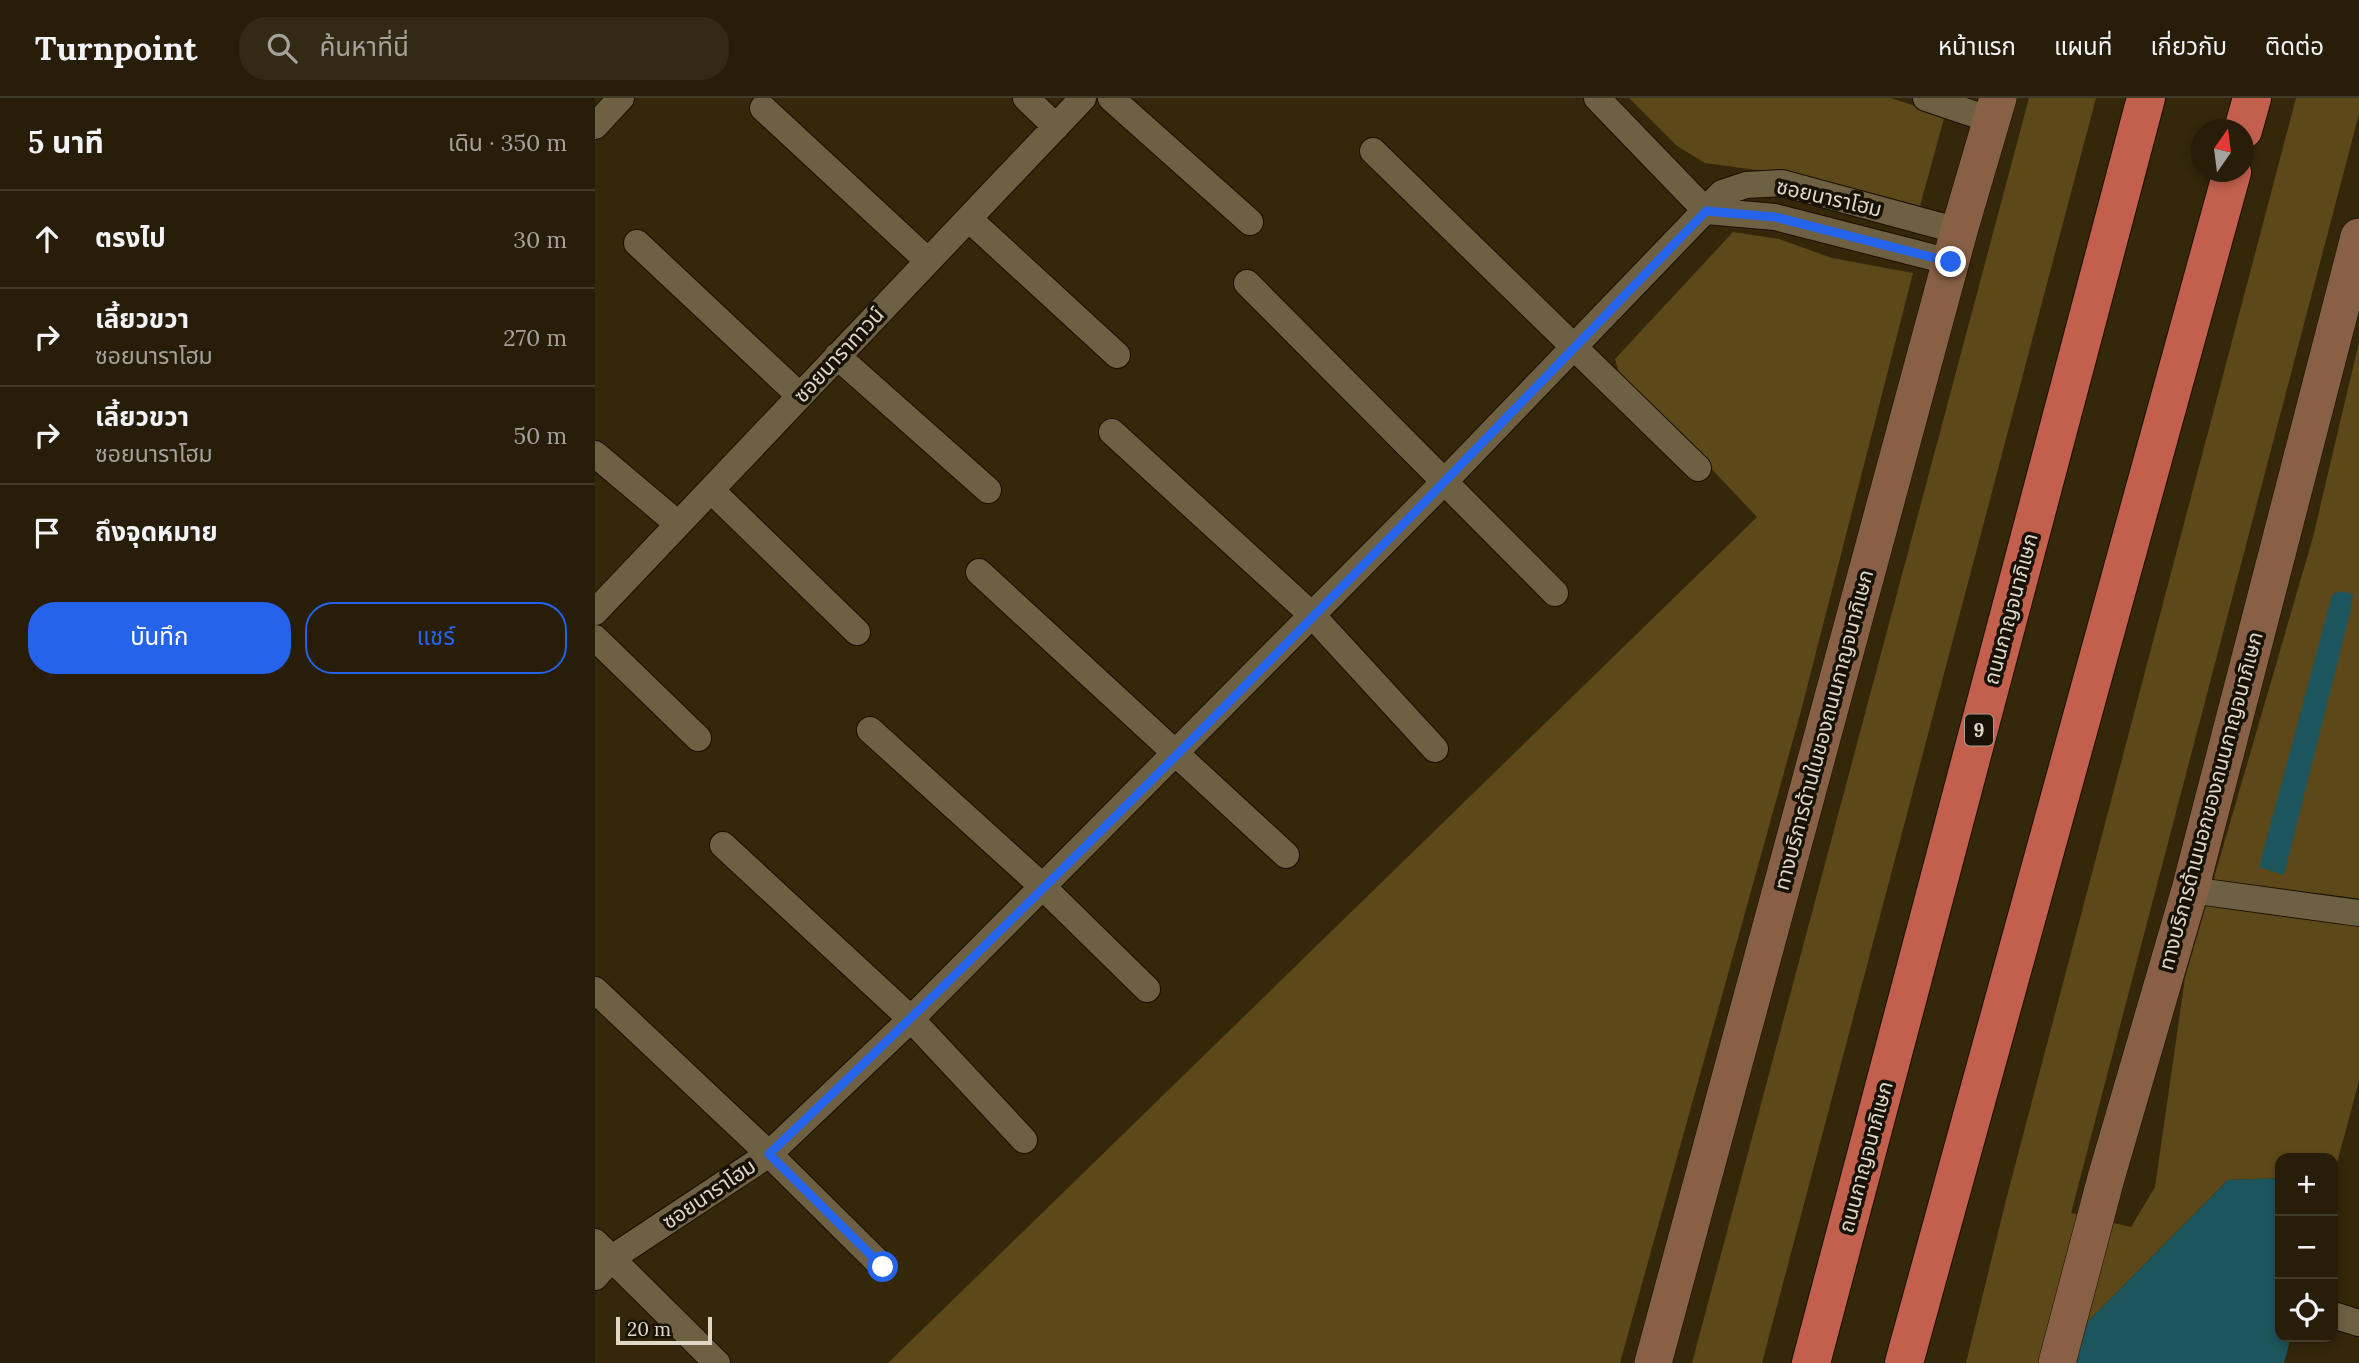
<!DOCTYPE html>
<html lang="th">
<meta charset="utf-8">
<style>
:root{--surface:#271d08;--page:#332a16;--text:#f1f3f6;--muted:#a4a29c;--line:#433b29;--accent:#2563eb}
body{margin:0;font-family:Lora,"Noto Sans Thai",serif;background:var(--page);color:var(--text)}
.controls{position:absolute;right:21px;bottom:21px;display:grid;overflow:hidden;border-radius:14px;box-shadow:0 4px 10px #0003}
.controls button{width:63px;height:63px;display:grid;place-items:center;padding:0;border:0;border-bottom:2px solid var(--line);background:var(--surface);color:var(--text);font:35px sans-serif}
.compass{position:absolute;left:1596px;top:21px;width:63px;height:63px;border-radius:50%;background:var(--surface);box-shadow:0 4px 10px #0003;rotate:14deg}
.scale{position:absolute;left:21px;bottom:18px;width:96px;box-sizing:border-box;padding-left:7px;border:4px solid #e0d8c7;border-top:0;font-size:19px;line-height:24px;white-space:nowrap;color:#e0d8c7;-webkit-text-stroke:5px #171106;paint-order:stroke}
.stop{position:absolute;width:21px;height:21px;margin:-16px;border:5px solid #2563eb;border-radius:50%;background:#fff}
.stop.end{background:#2563eb;border-color:#fff;box-shadow:0 2px 7px #0008}
.list{margin:0;padding:0;list-style:none}
h2{display:flex;justify-content:space-between;align-items:center;height:91px;margin:0;padding:0 28px;font-size:30px}
h2 small{font-size:23px;font-weight:400;color:var(--muted)}
.list li{display:grid;grid-template-columns:46px 1fr auto;gap:21px;align-items:center;box-sizing:border-box;height:98px;padding:0 28px;border-top:2px solid var(--line)}
.list b{display:block;font-size:26px;white-space:nowrap}
.list p{margin:0;font-size:23px;white-space:nowrap;color:var(--muted)}
.list em{font-size:23px;font-style:normal;color:var(--muted)}
.actions{display:flex;gap:14px;padding:21px 28px}
.actions a{flex:1;padding:16px 0;border:2px solid var(--accent);border-radius:28px;text-align:center;font-size:24px;color:var(--accent)}
.actions .main{background:var(--accent);color:#fff}
.icon{flex:none;width:38px;height:38px;fill:none;stroke:currentColor;stroke-width:2;stroke-linecap:round;stroke-linejoin:round}
.map{position:relative;flex:none;width:1764px;height:1265px;overflow:hidden}
header{display:flex;align-items:center;gap:42px;box-sizing:border-box;height:98px;padding:0 35px;background:var(--surface);border-bottom:2px solid var(--line)}
header strong{font-size:33px}
nav{display:flex;gap:38px;margin-inline-start:auto;font-size:24px}
.search{width:490px;height:63px;background:var(--page);display:flex;align-items:center;gap:18px;box-sizing:border-box;padding:0 24px;border-radius:28px;color:var(--muted);font-size:26px}
main{display:flex}
aside{flex:1;background:var(--surface)}
.map>svg:first-child{display:block}
.green{fill:#5d4819}
.water{fill:#1d555c}
.lines{fill:none;stroke-linecap:round;stroke-linejoin:round}
.minor-casing{stroke:#1a1000;stroke-width:28}
.secondary-casing{stroke:#1a1000;stroke-width:38}
.motorway-casing{stroke:#1a1000;stroke-width:40}
.minor{stroke:#6e6042;stroke-width:26}
.secondary{stroke:#886045;stroke-width:37}
.motorway{stroke:#c3604d;stroke-width:38}
.route{stroke:#2563eb;stroke-width:9}
.labels{text-anchor:middle;stroke-width:7;stroke-linejoin:round;paint-order:stroke}
.shield{fill:#171106;stroke:#a49c8d;stroke-width:2}
.shield-label{font-size:19px;font-weight:bold;fill:#e0d8c7}
.street-label{font-size:21px;fill:#e0d8c7;stroke:#171106}
</style>
<header>
<strong>Turnpoint</strong>
<div class="search"><svg class="icon" aria-label="search" viewBox="0 0 24 24"><circle cx="10" cy="10" r="6"/><path d="M15 15l6 6"/></svg>ค้นหาที่นี่</div>
<nav><a>หน้าแรก</a><a>แผนที่</a><a>เกี่ยวกับ</a><a>ติดต่อ</a></nav>
</header>
<main>
<aside>
<h2>5 นาที<small>เดิน · 350 m</small></h2>
<ul class="list">
<li><svg class="icon" aria-label="ahead" viewBox="0 0 24 24"><path d="M12 20V5M6 11l6-6 6 6"/></svg><div><b>ตรงไป</b></div><em>30 m</em></li>
<li><svg class="icon" aria-label="right" viewBox="0 0 24 24"><path d="M7 20v-9h11M14 6l5 5-5 5"/></svg><div><b>เลี้ยวขวา</b><p>ซอยนาราโฮม</p></div><em>270 m</em></li>
<li><svg class="icon" aria-label="right" viewBox="0 0 24 24"><path d="M7 20v-9h11M14 6l5 5-5 5"/></svg><div><b>เลี้ยวขวา</b><p>ซอยนาราโฮม</p></div><em>50 m</em></li>
<li><svg class="icon" aria-label="arrive" viewBox="0 0 24 24"><path d="M6 21V4h12l-3 4 3 4H6"/></svg><div><b>ถึงจุดหมาย</b></div></li>
</ul>
<div class="actions"><a class="main">บันทึก</a><a>แชร์</a></div>
</aside>
<div class="map">
<svg width="1764" height="1265" viewBox="0 0 1764 1265">
<rect width="100%" height="100%" fill="#34270a"/>
<!-- green -->
<path class="green" d="M1034 0H1295L1350 17 1325 108 1220 80 1110 65 1082 48Z
M1434 0H1501L1167 1265H1097Z
M1701 0H1764V16L1476 1115 1536 1129 1560 1089 1590 880 1718 439 1764 244V983L1738 1080V1060H1685V1080L1633 1082 1452 1265H1371L1412 1098Z
M1138 134 1184 141 1237 160 1318 175 1206 613 1025 1265H293L1162 419 1023 272 1020 261Z"/>
<!-- water -->
<path class="water" d="M1745 493 1758 496 1755 515 1689 777 1664 769 1737 497Z
M1685 1080V1239H1696L1689 1265H1452L1633 1082Z"/>
<g class="lines">
<defs>
<path id="minor" d="M431 0 461 29
M516 0 655 124
M1002 0 1111 113
M1331 0 1396 22
M168 10 333 163
M0 28 26 0
M778 53 1103 370
M1111 113 1180 119 1356 164
M374 121 522 257
M42 145 205 298
M652 185 960 495
M242 258 393 392
M517 334 718 518 840 651
M0 356 83 426
M116 392 262 534
M384 474 691 757
M0 514 488 0
M0 540 103 640
M275 632 448 789 552 891
M128 747 316 921 429 1042
M1595 792 1764 815
M0 892 174 1056 288 1169
M0 1144 122 1265
M0 1179 17 1160 174 1056 316 921 850 383 1127 95 1151 87 1187 85 1364 133
M1738 1217 1764 1225"/>
<path id="secondary" d="M1058 1265 1364 133 1403 0
M1462 1265 1511 1080 1595 792 1764 139"/>
<path id="motorway" d="M1648 32 1657 0
M1216 1265 1551 0
M1309 1265 1637 74"/>
</defs>
<!-- minor casing -->
<use href="#minor" class="minor-casing"/>
<!-- secondary casing -->
<use href="#secondary" class="secondary-casing"/>
<!-- motorway casing -->
<use href="#motorway" class="motorway-casing"/>
<!-- minor -->
<use href="#minor" class="minor"/>
<!-- secondary -->
<use href="#secondary" class="secondary"/>
<!-- motorway -->
<use href="#motorway" class="motorway"/>
</g>
<g class="lines">
<!-- route -->
<path class="route" d="M288 1169 174 1056C496 751 804 432 1111 113L1180 119 1356 164"/>
</g>
<g class="labels">
<!-- shield labels -->
<rect class="shield" x="1370" y="616.5" width="28" height="31" rx="5"/>
<g class="shield-label">
<text x="1384" y="639">9</text>
</g>
<!-- street labels -->
<g class="street-label">
<text transform="translate(1234 100) rotate(13)" y="7">ซอยนาราโฮม</text>
<text transform="translate(244 257) rotate(-47)" y="7">ซอยนาราทาวน์</text>
<text transform="translate(1416 511) rotate(-75)" y="7">ถนนกาญจนาภิเษก</text>
<text transform="translate(1229 632) rotate(-75)" y="7">ทางบริการด้านในของถนนกาญจนาภิเษก</text>
<text transform="translate(1616 703) rotate(-75)" y="7">ทางบริการด้านนอกของถนนกาญจนาภิเษก</text>
<text transform="translate(1271 1059) rotate(-75)" y="7">ถนนกาญจนาภิเษก</text>
<text transform="translate(114 1096) rotate(-34)" y="7">ซอยนาราโฮม</text>
</g>
</g>
</svg>
<div class="controls">
<button>+</button>
<button>−</button>
<button><svg class="icon" aria-label="locate" viewBox="0 0 24 24"><circle cx="12" cy="12" r="6"/><path d="M12 2v4M12 18v4M2 12h4M18 12h4"/></svg></button>
</div>
<svg class="compass" viewBox="-18 -18 36 36"><path d="M0-13l5 13h-10z" fill="#e53935"/><path d="M0 13l5-13h-10z" fill="#a4a29c"/></svg>
<div class="scale">20 m</div>
<div class="stop" style="left:288px;top:1169px"></div>
<div class="stop end" style="left:1356px;top:164px"></div>
</div>
</main>
